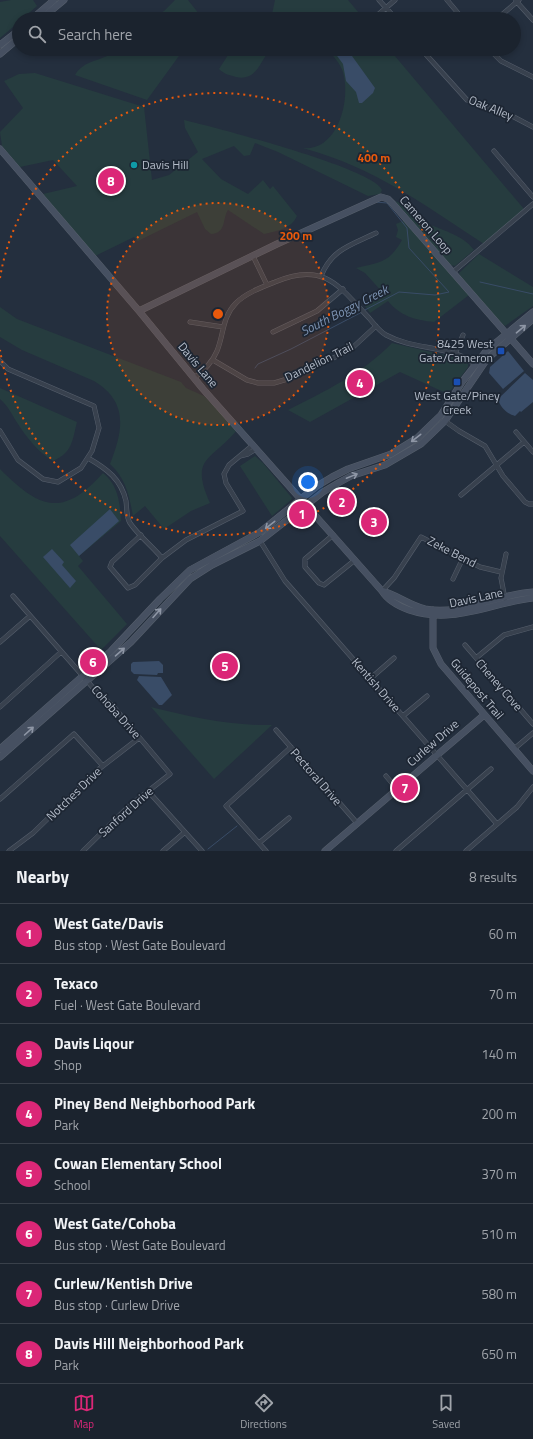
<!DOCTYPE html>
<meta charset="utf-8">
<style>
:root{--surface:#1b232e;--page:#242b36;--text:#f1f3f6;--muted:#a0a4aa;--line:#39404a;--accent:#db2777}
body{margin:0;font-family:"Titillium Web",sans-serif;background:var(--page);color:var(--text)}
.you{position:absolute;left:308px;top:482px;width:14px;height:14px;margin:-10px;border:3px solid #fff;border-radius:50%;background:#1a73e8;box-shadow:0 0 0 6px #1a73e833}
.badge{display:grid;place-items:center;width:26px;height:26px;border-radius:50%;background:var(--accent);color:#fff;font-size:13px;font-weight:700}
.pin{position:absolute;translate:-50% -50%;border:2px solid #fff;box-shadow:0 1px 4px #0006}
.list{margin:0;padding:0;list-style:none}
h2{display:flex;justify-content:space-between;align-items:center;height:52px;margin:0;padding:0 16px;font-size:17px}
h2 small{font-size:13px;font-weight:400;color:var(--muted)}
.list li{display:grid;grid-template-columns:26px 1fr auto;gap:12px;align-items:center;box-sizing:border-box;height:60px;padding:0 16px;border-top:1px solid var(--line)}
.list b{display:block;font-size:15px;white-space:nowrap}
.list p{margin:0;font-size:13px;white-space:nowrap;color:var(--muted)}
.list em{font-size:13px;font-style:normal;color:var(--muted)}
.icon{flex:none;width:22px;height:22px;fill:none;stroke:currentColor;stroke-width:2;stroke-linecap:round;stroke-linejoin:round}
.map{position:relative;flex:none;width:533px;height:851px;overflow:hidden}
.search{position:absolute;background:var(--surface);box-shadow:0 2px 6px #0003;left:12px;right:12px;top:12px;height:44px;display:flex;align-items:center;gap:10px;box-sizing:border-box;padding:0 14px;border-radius:22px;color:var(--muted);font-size:15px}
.sheet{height:532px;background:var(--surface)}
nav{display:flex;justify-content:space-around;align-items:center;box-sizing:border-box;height:56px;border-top:1px solid var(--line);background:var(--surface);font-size:11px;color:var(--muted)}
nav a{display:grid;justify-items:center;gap:2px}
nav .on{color:var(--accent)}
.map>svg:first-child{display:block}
.green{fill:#263c3f}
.water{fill:#394c67}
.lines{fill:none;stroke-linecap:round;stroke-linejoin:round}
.stream{stroke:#394c67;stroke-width:1}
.street-casing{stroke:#565f6c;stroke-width:5}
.secondary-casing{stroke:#565f6c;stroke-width:7}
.street{stroke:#38414e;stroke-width:4}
.secondary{stroke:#465061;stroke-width:6}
.oneway{stroke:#8e96a5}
.ring{fill:none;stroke:#e8590c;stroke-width:2;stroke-dasharray:2 4}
.culture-dot{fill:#0f9aa8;stroke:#1d2633;stroke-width:1.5}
.transit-dot{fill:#1a4fb4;stroke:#1d2633;stroke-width:1.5}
.labels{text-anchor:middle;stroke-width:3.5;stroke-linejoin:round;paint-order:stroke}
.street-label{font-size:12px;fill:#b4bcc9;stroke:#1d2633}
.poi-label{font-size:12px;fill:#b4bcc9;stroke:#1d2633;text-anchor:start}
.water-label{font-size:13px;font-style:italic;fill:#7c92b1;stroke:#1d2633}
.centre{fill:#e8590c;stroke:#1d2633;stroke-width:2}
.ring-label{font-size:12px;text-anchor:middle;font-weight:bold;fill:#e8590c;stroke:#1d2633;stroke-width:3.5;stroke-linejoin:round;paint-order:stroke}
</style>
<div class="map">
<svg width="533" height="851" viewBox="0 0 533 851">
<rect width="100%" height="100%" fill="#242f3e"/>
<!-- green -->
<path class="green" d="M11 0H33L37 6 22 19H19V22L0 38V2Z
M175 0H188L203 19H150L164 11Z
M275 0H348L364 19H271Z
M117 49H184L147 100 75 75C85 58 105 62 117 49Z
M232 49H267L268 52C259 66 254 81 236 77 229 75 224 74 219 69Z
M327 49H389L524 209 484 244C423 204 375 168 303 148 338 151 351 100 343 72 340 63 333 56 327 49Z
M35 73 144 107 152 180 169 175 198 152 185 128 184 120C213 127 373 168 382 190L380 194 368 196 278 152 255 143 250 155 244 156 234 146 202 159 221 179 248 194 263 180 270 189 273 186 297 216C291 229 277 231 264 234L228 210C222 219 227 233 211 234L205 229 197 212 138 241 134 237 95 256 43 194 77 186 53 160 20 167 2 146 0 132 23 108 4 81 19 74Z
M395 201C405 204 414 215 423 221 439 230 463 234 474 250L455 266 450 265Z
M405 220 469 295 434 322C415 320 400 316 388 301L370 313 365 306 384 294 365 273 356 268C381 262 389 263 402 240L396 237 398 230 396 224Z
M479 254 533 287V306L505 326 498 320 460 277 459 273Z
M0 307 17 319 181 382 186 388 204 396 237 430C212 461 189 456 210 503L191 511 164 529 145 506 133 516C129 495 126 479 110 464 123 431 129 402 94 381L22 350 0 337Z
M392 343 453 357 468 364V367L448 394 400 372 310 422 288 410C325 391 362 374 392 343Z
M0 388 77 422C72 441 73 452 53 461 40 454 26 437 18 424 12 415 9 407 0 399Z
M255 456 263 463 292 498 291 500 272 516 240 466Z
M0 469C39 508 62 519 103 473 118 485 120 502 121 521L79 556 83 561 78 566 127 624 101 650 0 536Z
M151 707C191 717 231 726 272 725L214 779Z"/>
<!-- water -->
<path class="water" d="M332 49H347L375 88 373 93 362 103H359L356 92 346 81 343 64Z
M508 351 524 371 503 389 489 373 490 367Z
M525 373 533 380V402L521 412 520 411 515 416C507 414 500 407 498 399Z
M110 509 119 521 79 556 70 545Z
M52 549 64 562 62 565 76 581 70 588 43 557Z
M159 661 163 665V673H158L157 675 134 674 131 671V664L133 662Z
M139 676 161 677 172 695 162 705H159L137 680Z"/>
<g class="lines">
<!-- stream -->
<path class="stream" d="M480 282 533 294
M365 310 399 292 435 295 449 292 409 248 407 228 387 203 376 202
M255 368 258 364 291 349 362 312
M208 849 237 826"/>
<defs>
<path id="street" d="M379 0 396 19
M447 0 463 19
M516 1 533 20
M373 19 395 0
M497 19 519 0
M421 49 467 100 512 116 533 127
M489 49 501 61 533 77
M494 151 533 197
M253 256 267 285
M453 272 533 204
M321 276C332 249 351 245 376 233
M190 322 223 327
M273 332 317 311 343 289
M455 354 463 335
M213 360 247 380 258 383H274L291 378 350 350 376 326
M0 361 8 369 94 406 99 428 92 451 81 468 58 482 43 479 18 460 0 431
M194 378C204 370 212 363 217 351 224 334 222 317 236 303 246 293 262 287 275 282 324 261 339 286 369 318 374 324 380 332 386 335 408 347 433 346 456 354 463 356 469 361 475 364
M445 421 459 431 485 446 503 476 525 502 529 504H533
M516 432 533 452
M240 456 248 454 256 449
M88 458C107 469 121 479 126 501 127 508 126 517 130 523 138 535 152 546 162 558L135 585 128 588 110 567 112 562 141 535
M461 495 524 442
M333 535 305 559V567L319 583 324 585 355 560
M260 541 285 581 497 824
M162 558 186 540 243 511 226 483 224 474 229 465 253 445
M453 579 463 558
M382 591 394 578 421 537 480 567 501 572
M13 596 95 690 113 706 170 774 128 807 83 851
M505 599 501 578 506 554
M0 642 30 616
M465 645 533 724
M476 658 504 635 533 627
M371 678 394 658
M0 707 61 652
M403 716 427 696
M276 730 357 823
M514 749 533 733
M386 776 397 789
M148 791 202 851
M0 799 74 734 103 766
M259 843 289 818
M9 851 33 833 99 769 139 738
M163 851 185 832
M266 851 226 806 291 747
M396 851 491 769
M466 851 517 807 533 787"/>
<path id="secondary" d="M32 19 54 0
M41 19 64 0
M0 45 19 30
M0 54 19 38
M0 149 139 311 203 389 382 591C388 601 398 606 409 610 453 625 490 603 533 598
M139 311 277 244 381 197 388 199 393 204 533 364
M382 591C397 595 409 605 425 609 462 616 496 594 533 592
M433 610V648L441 664 533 771
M0 749 111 651 160 599 190 570 260 532 317 486 332 477 348 469 391 454 417 438 441 415 462 382 487 350 533 312
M0 757 131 642 190 579 212 565 260 541 323 492 340 482 351 476 385 465 421 444 445 421 487 359 533 319
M325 851 484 715"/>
</defs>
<!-- street casing -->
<use href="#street" class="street-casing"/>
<!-- secondary casing -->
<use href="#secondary" class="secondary-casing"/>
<!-- street -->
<use href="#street" class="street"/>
<!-- secondary -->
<use href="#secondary" class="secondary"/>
</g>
<!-- one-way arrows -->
<defs><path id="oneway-shaft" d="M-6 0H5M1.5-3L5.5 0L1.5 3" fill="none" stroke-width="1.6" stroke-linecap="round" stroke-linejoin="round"/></defs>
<g class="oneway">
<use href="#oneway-shaft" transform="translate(521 329) rotate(-40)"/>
<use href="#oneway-shaft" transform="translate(416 438) rotate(142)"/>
<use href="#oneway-shaft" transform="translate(352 476) rotate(-22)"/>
<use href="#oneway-shaft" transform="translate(270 525) rotate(142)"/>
<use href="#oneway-shaft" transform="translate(157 613) rotate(-48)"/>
<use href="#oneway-shaft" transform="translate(120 652) rotate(-41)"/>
<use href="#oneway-shaft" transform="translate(29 731) rotate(-42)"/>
</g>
<!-- distance rings -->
<circle cx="218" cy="314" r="111" fill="#e8590c" fill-opacity=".12"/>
<g class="ring">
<circle cx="218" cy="314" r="111"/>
<path d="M0 278A221 221 0 1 1 0 350"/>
</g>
<!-- markers -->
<circle class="culture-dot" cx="134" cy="165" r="4"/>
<g class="transit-dot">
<rect x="497" y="347" width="8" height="8" rx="2"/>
<rect x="453" y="378" width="8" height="8" rx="2"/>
</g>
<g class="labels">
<!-- street labels -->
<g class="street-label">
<text transform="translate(491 108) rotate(22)" y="4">Oak Alley</text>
<text transform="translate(426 225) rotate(49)" y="4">Cameron Loop</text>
<text transform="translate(319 362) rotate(-26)" y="4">Dandelion Trail</text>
<text transform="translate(198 365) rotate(50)" y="4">Davis Lane</text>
<text transform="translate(452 552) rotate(27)" y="4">Zeke Bend</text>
<text transform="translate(476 598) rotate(-12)" y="4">Davis Lane</text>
<text transform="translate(376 685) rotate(49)" y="4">Kentish Drive</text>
<text transform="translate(499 685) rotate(49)" y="4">Cheney Cove</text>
<text transform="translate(477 689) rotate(50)" y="4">Guidepost Trail</text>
<text transform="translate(116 712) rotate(48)" y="4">Cohoba Drive</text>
<text transform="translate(433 743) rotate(-41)" y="4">Curlew Drive</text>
<text transform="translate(316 777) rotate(49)" y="4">Pectoral Drive</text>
<text transform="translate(74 794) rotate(-44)" y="4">Notches Drive</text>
<text transform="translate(126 812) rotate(-42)" y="4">Sanford Drive</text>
</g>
<!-- poi labels -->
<g class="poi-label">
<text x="142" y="169">Davis Hill</text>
<text x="493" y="348" text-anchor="end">8425 West<tspan x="493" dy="14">Gate/Cameron</tspan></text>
<text x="457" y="400" text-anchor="middle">West Gate/Piney<tspan x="457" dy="14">Creek</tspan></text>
</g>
<!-- water labels -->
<g class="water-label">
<text transform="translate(344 310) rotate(-27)" y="5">South Boggy Creek</text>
</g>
</g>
<circle cx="218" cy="314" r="6" class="centre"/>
<g class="ring-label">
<text x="374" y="162">400 m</text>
<text x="296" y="240">200 m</text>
</g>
</svg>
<div class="you"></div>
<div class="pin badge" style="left:302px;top:514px">1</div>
<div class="pin badge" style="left:342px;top:502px">2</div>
<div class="pin badge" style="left:374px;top:522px">3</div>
<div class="pin badge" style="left:360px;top:383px">4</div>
<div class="pin badge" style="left:225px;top:666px">5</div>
<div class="pin badge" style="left:93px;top:662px">6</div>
<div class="pin badge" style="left:405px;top:788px">7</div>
<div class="pin badge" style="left:111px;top:181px">8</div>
<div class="search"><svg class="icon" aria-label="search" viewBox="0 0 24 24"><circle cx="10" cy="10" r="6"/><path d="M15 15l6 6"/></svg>Search here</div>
</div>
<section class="sheet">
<h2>Nearby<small>8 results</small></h2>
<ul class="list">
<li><span class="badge">1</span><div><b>West Gate/Davis</b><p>Bus stop · West Gate Boulevard</p></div><em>60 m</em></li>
<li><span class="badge">2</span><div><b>Texaco</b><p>Fuel · West Gate Boulevard</p></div><em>70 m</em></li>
<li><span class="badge">3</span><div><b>Davis Liqour</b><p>Shop</p></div><em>140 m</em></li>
<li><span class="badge">4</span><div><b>Piney Bend Neighborhood Park</b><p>Park</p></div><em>200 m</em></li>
<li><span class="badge">5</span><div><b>Cowan Elementary School</b><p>School</p></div><em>370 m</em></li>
<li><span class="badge">6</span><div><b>West Gate/Cohoba</b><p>Bus stop · West Gate Boulevard</p></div><em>510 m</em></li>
<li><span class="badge">7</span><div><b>Curlew/Kentish Drive</b><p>Bus stop · Curlew Drive</p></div><em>580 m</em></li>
<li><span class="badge">8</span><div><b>Davis Hill Neighborhood Park</b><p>Park</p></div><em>650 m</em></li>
</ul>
</section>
<nav>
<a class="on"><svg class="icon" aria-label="map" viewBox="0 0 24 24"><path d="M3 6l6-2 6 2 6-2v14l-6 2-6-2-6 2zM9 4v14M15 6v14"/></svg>Map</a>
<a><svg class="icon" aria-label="directions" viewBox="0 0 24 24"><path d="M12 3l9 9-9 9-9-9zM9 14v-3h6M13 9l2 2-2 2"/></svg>Directions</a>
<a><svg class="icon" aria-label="saved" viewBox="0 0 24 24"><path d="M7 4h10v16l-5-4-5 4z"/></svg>Saved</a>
</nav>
